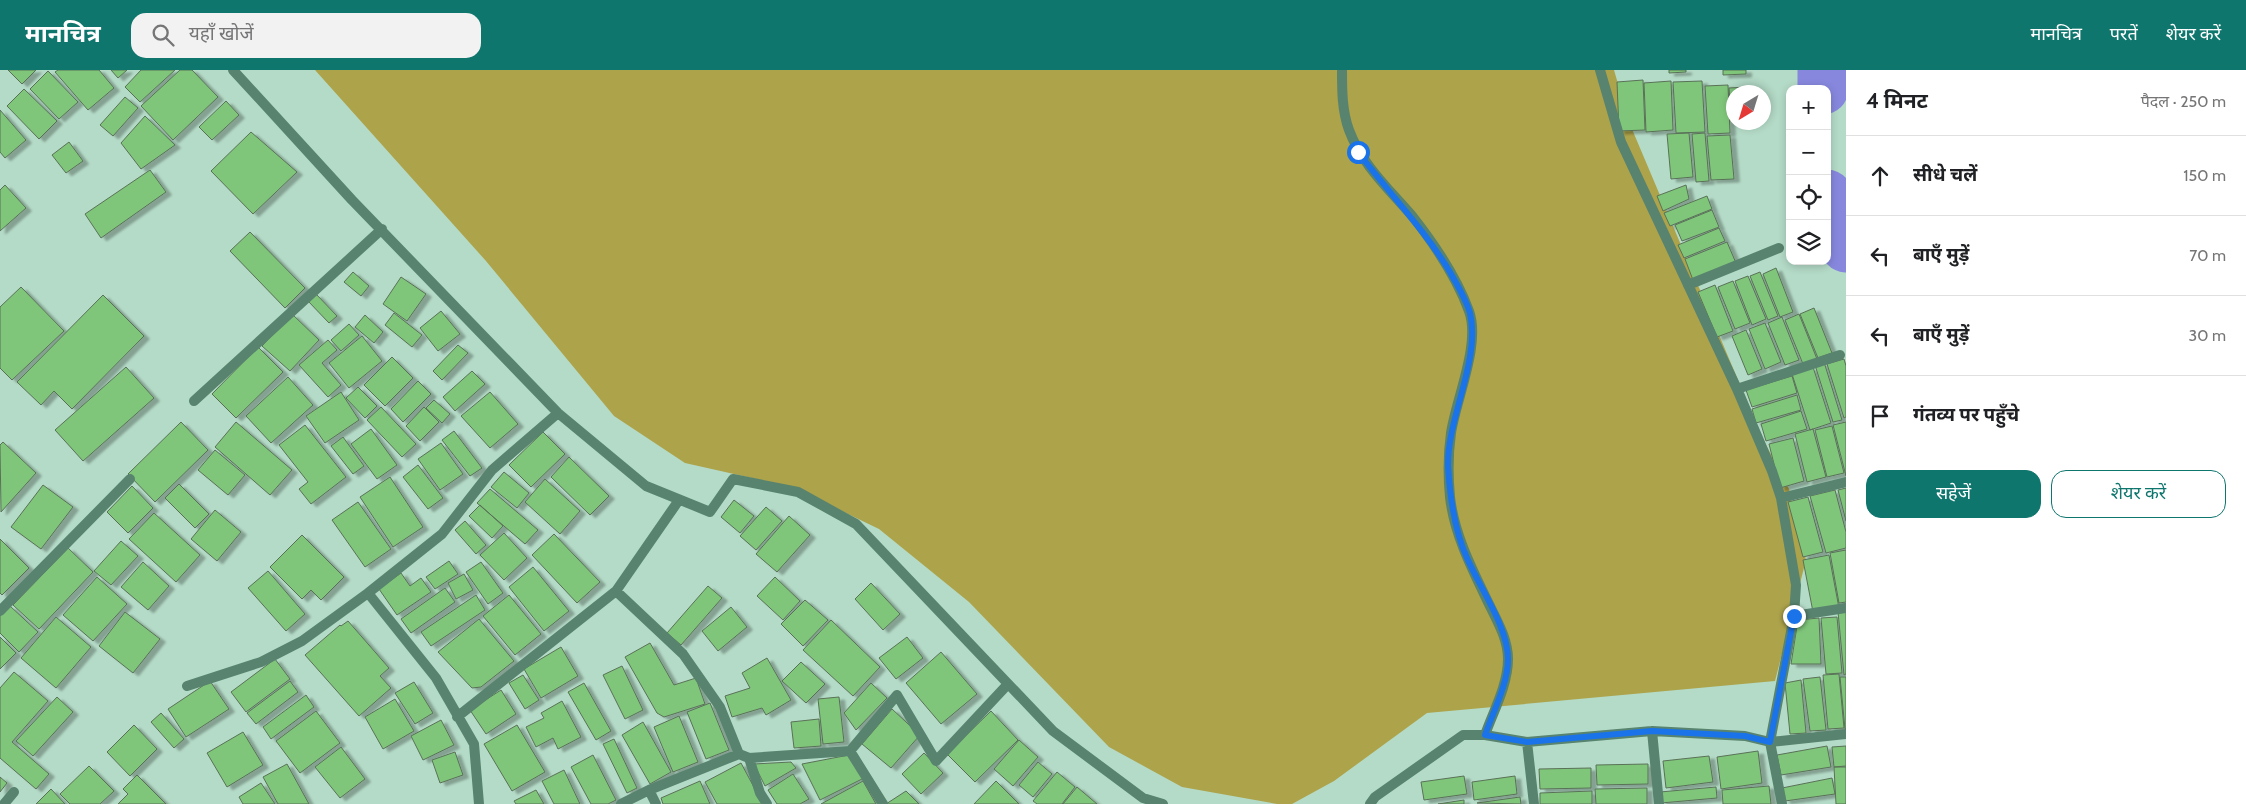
<!DOCTYPE html>
<html lang="hi">
<meta charset="utf-8">
<style>
:root{--surface:#fff;--page:#f2f2f2;--text:#202124;--muted:#757577;--line:#e0e0e0;--accent:#0f766e}
body{margin:0;font-family:Cabin,"Noto Sans Devanagari",sans-serif;background:var(--page);color:var(--text)}
.controls{position:absolute;right:15px;top:15px;display:grid;overflow:hidden;border-radius:10px;box-shadow:0 2px 8px #0003}
.controls button{width:45px;height:45px;display:grid;place-items:center;padding:0;border:0;border-bottom:1px solid var(--line);background:var(--surface);color:var(--text);font:25px sans-serif}
.compass{position:absolute;left:1726px;top:15px;width:45px;height:45px;border-radius:50%;background:var(--surface);box-shadow:0 2px 8px #0003;rotate:218deg}
.stop{position:absolute;width:15px;height:15px;margin:-11px;border:4px solid #1a73e8;border-radius:50%;background:#fff}
.stop.end{background:#1a73e8;border-color:#fff;box-shadow:0 1px 5px #0008}
.list{margin:0;padding:0;list-style:none}
h2{display:flex;justify-content:space-between;align-items:center;height:65px;margin:0;padding:0 20px;font-size:21px}
h2 small{font-size:16px;font-weight:400;color:var(--muted)}
.list li{display:grid;grid-template-columns:32px 1fr auto;gap:15px;align-items:center;box-sizing:border-box;height:80px;padding:0 20px;border-top:1px solid var(--line)}
.list b{display:block;font-size:19px;white-space:nowrap}
.list em{font-size:16px;font-style:normal;color:var(--muted)}
.actions{display:flex;gap:10px;padding:15px 20px}
.actions a{flex:1;padding:11px 0;border:1px solid var(--accent);border-radius:15px;text-align:center;font-size:18px;color:var(--accent)}
.actions .main{background:var(--accent);color:#fff}
.icon{flex:none;width:28px;height:28px;fill:none;stroke:currentColor;stroke-width:2;stroke-linecap:round;stroke-linejoin:round}
.map{position:relative;flex:none;width:1846px;height:734px;overflow:hidden}
header{display:flex;align-items:center;gap:30px;box-sizing:border-box;height:70px;padding:0 25px;background:var(--accent);color:#fff}
header strong{font-size:24px}
nav{display:flex;gap:28px;margin-inline-start:auto;font-size:18px}
.search{width:350px;height:45px;background:var(--page);display:flex;align-items:center;gap:12px;box-sizing:border-box;padding:0 18px;border-radius:15px;color:var(--muted);font-size:19px}
main{display:flex}
aside{flex:1;background:var(--surface)}
.map>svg:first-child{display:block}
.green{fill:#ada34b}
.lines{fill:none;stroke-linecap:round;stroke-linejoin:round}
.river{stroke:#8787de;stroke-width:51}
.building{fill:#7fc67a;stroke:#597157;filter:url(#shadow)}
.street{stroke:#58836e;stroke-width:10}
.route{stroke:#1a73e8;stroke-width:6}
</style>
<header>
<strong>मानचित्र</strong>
<div class="search"><svg class="icon" aria-label="search" viewBox="0 0 24 24"><circle cx="10" cy="10" r="6"/><path d="M15 15l6 6"/></svg>यहाँ खोजें</div>
<nav><a>मानचित्र</a><a>परतें</a><a>शेयर करें</a></nav>
</header>
<main>
<div class="map">
<svg width="1846" height="734" viewBox="0 0 1846 734">
<defs>
<filter id="shadow"><feDropShadow dx="5.5" dy="3" stdDeviation="1" flood-color="#0004"/></filter>
</defs>
<rect width="100%" height="100%" fill="#b4dbc7"/>
<!-- green -->
<path class="green" d="M315 0H1614L1629 52 1763 369 1789 419 1806 490 1775 611 1427 643 1334 711 1292 734H1277L1182 717 1109 677 969 532 879 459 792 417 685 393 614 346 486 191Z"/>
<g class="lines">
<!-- river -->
<path class="river" d="M1823 19V0
M1827 125 1846 177"/>
</g>
<!-- building -->
<path class="building" d="M8 0H36L22 14Z
M58 0H99L114 18 88 40 55 2Z
M111 0H127L118 8Z
M141 0H175L140 32 125 17Z
M180 0H192L218 27 173 70 141 36Z
M1669 0H1686V2L1669 3Z
M1723 0H1746V4L1723 5Z
M48 1 78 32 59 49 30 19Z
M1643 10 1645 60 1619 61 1617 12Z
M1671 11 1673 60 1646 62 1644 13Z
M1702 11 1705 62 1676 63 1673 12Z
M1728 15 1730 63 1708 64 1705 16Z
M1747 17V22H1734V51H1731L1729 18Z
M24 19 57 51 39 69 7 36Z
M125 27 138 38 113 66 100 55Z
M226 31 239 45 212 70 199 57Z
M0 40 26 70 5 88 0 82Z
M145 46 175 75 141 99 121 73Z
M251 62 297 102 253 144 211 101Z
M1689 63 1693 107 1671 109 1667 64Z
M1705 63 1709 111 1696 112 1692 64Z
M1730 65 1734 109 1711 110 1707 66Z
M69 72 83 91 66 103 52 85Z
M150 100 166 122 101 168 85 144Z
M5 115 26 138 0 161V120Z
M1686 115 1689 129 1663 141 1657 126Z
M1707 126 1712 139 1670 156 1664 143Z
M1712 140 1719 157 1682 171 1675 155Z
M1719 158 1725 171 1684 188 1678 175Z
M250 162 305 218 285 238 230 181Z
M1727 172 1736 193 1693 210 1685 189Z
M1776 198 1793 242 1780 247 1763 204Z
M353 202 369 216 361 226 344 212Z
M1760 202 1778 246 1768 250 1750 206Z
M1748 206 1766 249 1752 255 1735 211Z
M401 207 426 224 407 251 383 234Z
M1733 211 1750 253 1735 259 1718 217Z
M1715 215 1733 261 1717 267 1698 222Z
M21 217 64 261 12 310 0 298V237Z
M316 224 337 246 329 253 308 231Z
M103 225 144 266 72 339 54 321 41 335 17 312Z
M1814 238 1832 283 1818 288 1800 244Z
M441 241 460 264 438 281 420 258Z
M394 243 422 265 412 277 385 255Z
M292 244 319 270 290 301 262 276Z
M1799 244 1817 289 1803 294 1785 250Z
M365 245 383 262 374 273 355 257Z
M1782 247 1799 290 1785 295 1768 253Z
M1765 253 1781 292 1765 299 1749 259Z
M349 254 359 265 341 281 331 270Z
M1746 260 1762 299 1748 305 1732 266Z
M362 266 382 291 349 318 329 293Z
M328 270 337 280 322 293 341 315 328 327 299 295Z
M458 275 468 283 442 310 433 301Z
M258 277 283 302 236 348 212 324Z
M392 287 413 308 385 336 364 315Z
M1844 289 1846 296V347L1844 348 1827 294Z
M1824 292 1842 350 1833 352 1815 295Z
M126 297 154 328 83 391 55 360Z
M1813 297 1831 353 1810 360 1792 304Z
M472 301 485 314 455 341 443 327Z
M1792 306 1797 323 1752 337 1746 320Z
M288 307 313 335 271 373 246 346Z
M418 311 431 324 403 352 391 339Z
M358 317 377 336 365 348 346 328Z
M341 322 359 350 325 373 306 346Z
M490 322 518 354 490 378 461 346Z
M1797 325 1801 340 1756 353 1752 339Z
M434 330 450 344 442 353 426 338Z
M381 337 416 374 402 387 367 350Z
M424 337 439 352 420 371 406 356Z
M1801 341 1807 359 1766 371 1761 354Z
M181 352 208 380 155 432 128 404Z
M236 352 292 400 270 425 215 377Z
M1846 352V406L1833 355Z
M305 355 346 407 311 434 299 419 308 412 279 375Z
M1832 356 1844 403 1827 407 1815 360Z
M371 359 397 395 377 409 351 374Z
M1813 359 1826 407 1807 412 1795 364Z
M454 361 482 398 470 406 442 370Z
M543 362 565 384 531 417 509 395Z
M343 367 364 396 353 404 331 376Z
M1793 368 1804 411 1780 418 1769 374Z
M3 372 36 403 1 442 0 375Z
M441 373 463 404 440 420 418 389Z
M215 380 245 405 228 425 198 400Z
M569 387 609 426 590 445 551 407Z
M418 395 443 428 428 439 403 407Z
M504 402 529 423 517 438 491 417Z
M390 407 423 457 393 477 360 427Z
M545 409 580 441 560 464 525 432Z
M179 414 209 444 195 458 165 428Z
M43 415 73 437 41 479 11 457Z
M132 416 153 438 128 463 107 442Z
M1846 418V451L1838 420Z
M490 419 538 460 525 474 477 433Z
M1835 420 1846 462V478L1826 483 1810 426Z
M1808 427 1823 482 1803 487 1788 432Z
M734 430 754 446 740 463 721 447Z
M358 432 391 479 365 497 332 450Z
M480 435 503 456 492 468 469 446Z
M766 437 782 451 756 480 740 466Z
M215 440 241 462 217 491 191 469Z
M154 443 200 485 176 512 129 469Z
M789 446 810 465 777 502 756 484Z
M465 451 486 475 476 484 455 460Z
M504 463 527 488 504 510 480 485Z
M554 464 600 512 577 533 532 485Z
M302 465 344 507 321 530 311 520 302 529 270 497Z
M0 469 29 498 2 525 0 523Z
M121 471 138 486 111 515 94 501Z
M68 478 93 502 39 559 13 535Z
M1846 480V532L1839 533 1830 483Z
M1829 485 1839 538 1813 542 1803 490Z
M449 491 458 504 435 519 426 507Z
M143 492 169 516 148 540 121 517Z
M481 492 503 523 488 534 466 502Z
M533 497 569 541 544 561 509 517Z
M268 501 305 544 286 561 248 518Z
M401 503 410 516 421 508 431 522 397 545 379 519Z
M464 504 473 520 456 529 448 513Z
M97 507 127 534 93 571 63 545Z
M775 507 800 531 783 550 757 526Z
M871 513 900 544 883 560 855 529Z
M708 516 722 528 681 575 667 563Z
M445 518 455 532 411 563 401 549Z
M476 525 485 540 431 576 421 562Z
M509 525 541 564 515 585 483 546Z
M805 530 828 550 803 576 781 554Z
M10 536 38 562 19 582 0 563V546Z
M731 537 747 557 718 581 702 561Z
M1846 541V604L1844 605 1838 542Z
M125 542 160 569 133 603 99 576Z
M56 547 91 577 56 618 21 588Z
M1837 547 1842 603 1826 604 1821 548Z
M1819 548 1821 594H1791L1798 550Z
M479 549 514 591 481 617 472 618 438 582Z
M831 550 880 597 853 626 803 580Z
M348 551 389 598 380 606 391 618 359 646 305 585 340 555 341 556Z
M0 567 16 583 0 599Z
M907 567 923 588 896 609 879 588Z
M650 573 674 615 696 608 705 634 664 647 657 643 625 587Z
M561 577 578 606 541 628 524 599Z
M941 582 977 624 941 654 906 613Z
M767 588 791 630 766 645 762 638 732 647 725 626 750 618 742 603Z
M275 589 290 609 246 642 231 622Z
M801 592 825 614 806 633 782 611Z
M622 596 643 640 625 649 603 605Z
M14 602 48 631 12 672 49 704 36 719 0 688V618Z
M1839 604 1844 658 1828 659 1823 605Z
M523 605 539 630 525 639 509 613Z
M1820 607 1826 660 1810 661 1803 609Z
M1840 607H1846V659H1845Z
M1801 610 1806 663 1790 664 1785 613Z
M210 611 229 639 186 667 168 639Z
M290 611 298 622 256 654 247 643Z
M414 612 433 643 415 654 395 623Z
M584 613 611 661 596 670 568 622Z
M871 613 887 628 856 660 844 643Z
M501 620 516 644 486 664 470 640Z
M306 625 314 637 271 669 263 657Z
M57 627 73 642 33 686 16 671Z
M839 627 844 672 823 674 818 629Z
M395 629 414 661 383 679 365 647Z
M562 631 581 667 558 679 553 668 536 677 526 657 544 648 541 643Z
M710 633 729 680 706 689 687 642Z
M892 639 920 665 891 698 862 674Z
M316 641 340 673 300 703 276 671Z
M991 641 1018 670 975 712 947 684Z
M161 643 184 669 174 678 151 652Z
M679 646 698 692 673 702 654 657Z
M819 649 821 676 794 678 791 652Z
M441 650 454 675 423 690 411 666Z
M643 652 671 702 650 714 622 665Z
M134 655 157 679 130 706 107 682Z
M517 655 545 702 512 721 484 674Z
M243 662 263 695 227 717 207 683Z
M614 669 637 718 627 723 603 674Z
M1019 670 1038 687 1013 716 994 699Z
M1827 676 1831 697 1781 705 1777 685Z
M1846 676V696L1834 697 1832 677Z
M341 677 365 709 340 728 315 697Z
M1758 681 1762 713 1721 719 1717 687Z
M455 682 463 705 440 713 432 690Z
M924 683 943 703 921 724 902 704Z
M593 685 616 730 608 734H591L571 697Z
M849 685 866 707 820 730 802 694Z
M1709 686 1713 712 1666 718 1663 691Z
M791 692 796 698 765 716 754 694Z
M1038 692 1052 704 1033 727 1019 715Z
M741 693 763 734H717L705 712Z
M287 694 309 734H278L263 707Z
M1648 694V714L1597 715 1596 695Z
M89 696 114 721 100 734H70L60 724Z
M1834 697H1846V734H1836Z
M1591 698V718L1540 719 1539 699Z
M564 700 580 734H554L542 711Z
M1057 702 1075 717 1062 734H1037L1033 731Z
M793 704 809 729 800 734H777L768 720Z
M137 705 166 734H118L128 724 123 719Z
M1464 706 1467 724 1424 730 1421 712Z
M1515 706 1517 724 1474 730 1472 712Z
M0 707 7 713 0 722Z
M1832 708 1835 724 1785 731 1782 718Z
M700 711 710 734H663L661 728Z
M863 711 876 734H821Z
M996 711 1019 734H974Z
M261 713 275 734H243L239 727Z
M1769 716 1771 734H1723L1722 720Z
M1077 717 1097 734H1063Z
M1716 717 1717 728 1661 733 1660 722Z
M1647 718V734H1596L1595 719Z
M51 719 65 734H36Z
M536 720 544 734H516L514 731Z
M906 721 919 734H886Z
M1592 721V734H1540V723Z
M1520 727 1521 734 1477 733Z
M1464 730V734H1438Z"/>
<g class="lines">
<!-- street -->
<path class="street" d="M233 0 352 130 558 343 646 416 710 442 733 409 798 422 856 454 1053 661 1143 728 1163 734
M1342 0C1342 20 1342 41 1349 60 1362 95 1389 119 1413 147 1435 175 1457 208 1469 241 1481 274 1456 329 1451 363 1448 384 1448 406 1450 427 1454 463 1471 497 1487 530 1496 549 1508 568 1508 589 1508 615 1493 642 1485 665
M1688 215 1779 178
M1737 319 1840 285
M194 331 382 159
M1781 428 1846 412
M616 521 683 584 720 637 739 684 749 688 760 723 767 734
M0 541 130 409
M1794 546 1846 538
M187 616 261 592 302 571 368 523
M457 647 616 521 679 430
M1652 661 1659 734
M1527 672 1534 734
M850 681 883 734
M749 688 850 681 897 625 936 691 1008 614
M649 720 656 734
M4 734 14 722
M479 734 474 674 436 608 368 523 442 464 492 400 558 343
M621 734 649 720 739 684
M1370 734 1375 727 1463 665H1485L1527 672 1652 661 1745 666 1770 672 1794 546 1796 515 1781 428 1772 401 1737 319 1621 72 1600 0
M1782 734 1770 672 1846 664"/>
</g>
<g class="lines">
<!-- route -->
<path class="route" d="M1358 82C1389 123 1424 159 1450 202 1457 215 1466 229 1470 243 1481 290 1447 348 1448 396 1450 427 1454 460 1467 488 1480 518 1508 557 1508 589 1508 614 1493 642 1485 665L1527 672 1652 661 1745 666 1770 672 1794 546"/>
</g>
</svg>
<div class="controls">
<button>+</button>
<button>−</button>
<button><svg class="icon" aria-label="locate" viewBox="0 0 24 24"><circle cx="12" cy="12" r="6"/><path d="M12 2v4M12 18v4M2 12h4M18 12h4"/></svg></button>
<button><svg class="icon" aria-label="layers" viewBox="0 0 24 24"><path d="M12 4l9 5-9 5-9-5zM3 14l9 5 9-5"/></svg></button>
</div>
<svg class="compass" viewBox="-18 -18 36 36"><path d="M0-13l5 13h-10z" fill="#e53935"/><path d="M0 13l5-13h-10z" fill="#757577"/></svg>
<div class="stop" style="left:1358px;top:82px"></div>
<div class="stop end" style="left:1794px;top:546px"></div>
</div>
<aside>
<h2>4 मिनट<small>पैदल · 250 m</small></h2>
<ul class="list">
<li><svg class="icon" aria-label="ahead" viewBox="0 0 24 24"><path d="M12 20V5M6 11l6-6 6 6"/></svg><div><b>सीधे चलें</b></div><em>150 m</em></li>
<li><svg class="icon" aria-label="left" viewBox="0 0 24 24"><path d="M17 20v-9H6M10 6l-5 5 5 5"/></svg><div><b>बाएँ मुड़ें</b></div><em>70 m</em></li>
<li><svg class="icon" aria-label="left" viewBox="0 0 24 24"><path d="M17 20v-9H6M10 6l-5 5 5 5"/></svg><div><b>बाएँ मुड़ें</b></div><em>30 m</em></li>
<li><svg class="icon" aria-label="arrive" viewBox="0 0 24 24"><path d="M6 21V4h12l-3 4 3 4H6"/></svg><div><b>गंतव्य पर पहुँचे</b></div></li>
</ul>
<div class="actions"><a class="main">सहेजें</a><a>शेयर करें</a></div>
</aside>
</main>
